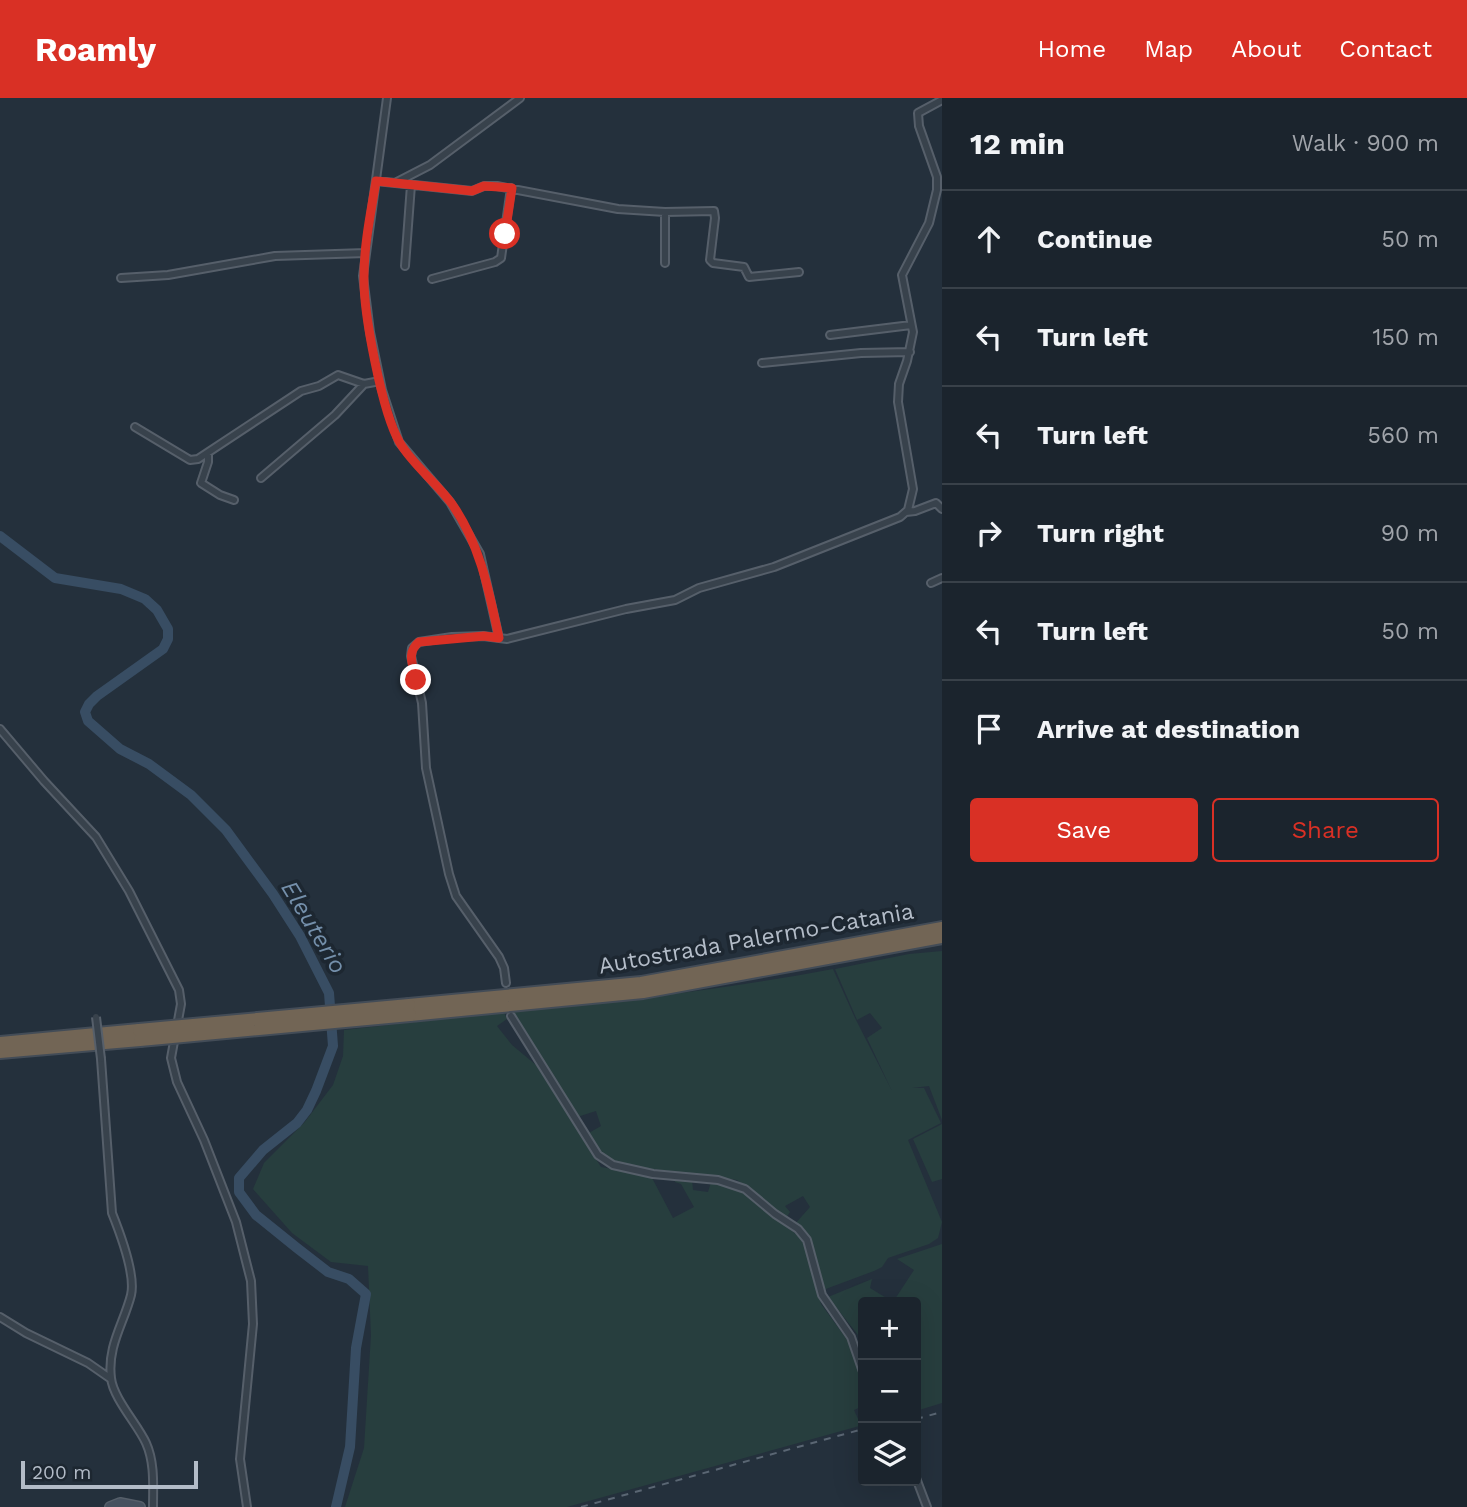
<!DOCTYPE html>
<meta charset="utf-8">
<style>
:root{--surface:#1b242d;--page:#283039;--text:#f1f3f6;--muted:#a0a4aa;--line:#394149;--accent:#d93025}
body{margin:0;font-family:"Work Sans",sans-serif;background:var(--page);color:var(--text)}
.controls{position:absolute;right:21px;bottom:21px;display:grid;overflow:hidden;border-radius:7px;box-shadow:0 7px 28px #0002}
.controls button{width:63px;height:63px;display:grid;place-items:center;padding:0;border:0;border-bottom:2px solid var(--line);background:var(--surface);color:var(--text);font:35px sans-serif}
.scale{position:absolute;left:21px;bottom:18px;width:177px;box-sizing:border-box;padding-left:7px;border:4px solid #b3bcc8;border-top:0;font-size:19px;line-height:24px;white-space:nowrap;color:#b3bcc8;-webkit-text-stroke:5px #1d2731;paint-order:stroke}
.stop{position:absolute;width:21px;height:21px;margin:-16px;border:5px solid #d93025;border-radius:50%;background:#fff}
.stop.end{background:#d93025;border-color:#fff;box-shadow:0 2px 7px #0008}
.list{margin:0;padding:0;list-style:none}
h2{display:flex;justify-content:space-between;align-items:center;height:91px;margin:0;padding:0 28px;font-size:30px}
h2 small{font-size:23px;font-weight:400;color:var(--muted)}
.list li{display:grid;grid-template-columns:46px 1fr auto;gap:21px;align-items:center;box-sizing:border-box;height:98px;padding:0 28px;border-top:2px solid var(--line)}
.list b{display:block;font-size:26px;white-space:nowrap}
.list em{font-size:23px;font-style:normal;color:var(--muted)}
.actions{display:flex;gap:14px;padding:21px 28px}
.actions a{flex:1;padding:16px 0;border:2px solid var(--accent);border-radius:7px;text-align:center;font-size:24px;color:var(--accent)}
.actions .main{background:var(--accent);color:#fff}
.icon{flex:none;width:38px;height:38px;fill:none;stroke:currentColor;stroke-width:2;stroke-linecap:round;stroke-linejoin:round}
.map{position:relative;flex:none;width:942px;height:1409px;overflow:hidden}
header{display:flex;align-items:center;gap:42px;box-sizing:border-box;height:98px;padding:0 35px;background:var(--accent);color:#fff}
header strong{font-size:33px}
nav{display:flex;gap:38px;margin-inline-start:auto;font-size:24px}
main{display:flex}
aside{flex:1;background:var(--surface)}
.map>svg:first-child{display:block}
.green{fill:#273e3e}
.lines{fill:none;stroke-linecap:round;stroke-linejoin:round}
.river{stroke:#384d63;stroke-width:10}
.street-casing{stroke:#565f6a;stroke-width:10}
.secondary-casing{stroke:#565f6a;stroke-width:12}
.highway-casing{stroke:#434c57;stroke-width:16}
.street{stroke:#38424c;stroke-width:6}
.secondary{stroke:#46515f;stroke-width:9}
.highway{stroke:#726555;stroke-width:12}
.rail{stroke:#5a6673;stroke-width:2;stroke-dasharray:7 7;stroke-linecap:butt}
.street-bridge-casing{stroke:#565f6a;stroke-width:10;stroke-linecap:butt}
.highway-bridge-casing{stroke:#434c57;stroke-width:16;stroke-linecap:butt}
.street-bridge{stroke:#38424c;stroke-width:6}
.highway-bridge{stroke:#726555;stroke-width:12}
.route{stroke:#d93025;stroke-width:9}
.labels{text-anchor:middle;stroke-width:7;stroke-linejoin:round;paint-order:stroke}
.street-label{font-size:23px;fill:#b3bcc8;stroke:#1d2731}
.water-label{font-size:24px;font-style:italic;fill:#748faa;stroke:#1d2731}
</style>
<header>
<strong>Roamly</strong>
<nav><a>Home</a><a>Map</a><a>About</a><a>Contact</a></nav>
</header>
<main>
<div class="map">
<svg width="942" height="1409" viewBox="0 0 942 1409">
<rect width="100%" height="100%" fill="#24303c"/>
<!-- green -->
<path class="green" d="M942 853V1022L929 988 912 990H924L941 1025 908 1042 942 1124 938 1140 929 1146 888 1160 882 1169 874 1173 823 1192C814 1164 820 1147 795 1126L810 1109 803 1098 785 1108 790 1114 786 1120 737 1082 622 1067C605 1060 597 1050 587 1036L601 1028 596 1013 577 1019 550 972 530 945 513 913C621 903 728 891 833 871L855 920 892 993 867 940 882 930 870 915 857 922 835 871 909 856Z
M504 914 507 921 497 928 512 947 536 967 601 1069 651 1078 673 1120 694 1109 681 1086 675 1084 674 1080 692 1082 693 1092 708 1094 711 1084 728 1088 746 1096 802 1141 809 1157 821 1206 848 1243 863 1279V1308L854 1312 859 1323 863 1322V1327L567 1409H345L364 1350 371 1237 368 1168 331 1164 292 1135 253 1091 264 1065 304 1025 333 987 343 958 344 932Z
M942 1026V1081L932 1084 913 1041Z
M942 1146V1305L916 1313V1204H863V1240L858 1237 828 1199 872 1181 870 1190 893 1204 914 1172 897 1161Z"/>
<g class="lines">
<!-- river -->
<path class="river" d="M0 438 55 480 121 491 145 501 157 512 168 531V541L163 551 97 598 89 606 85 614 88 623 120 651 149 666 191 697 226 732 273 796 300 838 329 895 333 948 316 993 307 1012 297 1025 263 1052 239 1080V1094L256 1117 297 1150 328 1174 349 1181 366 1196 356 1250 350 1349 336 1409"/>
<defs>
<path id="street" d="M387 0 363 178 370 234 382 292 399 344 450 404 480 456 499 540
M376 83 472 93 484 88H497L618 111 665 114 714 113 715 120 710 162 713 165 744 169 749 179 799 174
M397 84 430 67 520 0
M665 165V114
M405 168 411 87
M121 180 168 177 275 158 366 155
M432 181 495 164 501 160 511 90
M830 237 911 227
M762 265 861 255 910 254
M135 329 190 362 198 361 301 293 319 288 338 277 364 286 380 283
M208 357V364L201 385 220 397 234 402
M261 380 335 317 364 286
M906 414 915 413 936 405 942 411
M931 485 942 480
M0 631 44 683 96 739 129 793 179 892 181 906 177 928
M506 885 504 870 499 859 456 798 449 776 426 670 422 605 411 558 412 550 419 544 452 539 483 538 507 541 626 511 675 502 699 490 774 469 900 419 908 412 913 391 898 304 899 286 907 263 913 234 902 177 929 125 937 92V79L919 28 918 15 942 2
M511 918 598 1057 613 1067 653 1076 718 1082 745 1091 775 1116 798 1131 807 1142 822 1197 851 1239 863 1274
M175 938 171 960 177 984 204 1042 236 1124 251 1183 253 1226 240 1361 247 1409
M101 961 112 1115C120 1135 136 1176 131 1197 124 1225 107 1248 111 1280 113 1300 138 1327 146 1345 155 1365 153 1388 153 1409
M0 1219 26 1235 88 1265 111 1281
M916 1380 927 1409"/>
<path id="secondary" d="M110 1409 120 1405 140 1409"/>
<path id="highway" d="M409 907 641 885 942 830
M410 917 643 894 942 839
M0 945 139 932
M0 954 140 942"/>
</defs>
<!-- street casing -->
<use href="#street" class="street-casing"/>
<!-- secondary casing -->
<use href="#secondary" class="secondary-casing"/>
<!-- highway casing -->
<use href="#highway" class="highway-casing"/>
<!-- street -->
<use href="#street" class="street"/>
<!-- secondary -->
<use href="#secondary" class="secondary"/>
<!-- highway -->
<use href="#highway" class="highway"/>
<!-- rail -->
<path class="rail" d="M916 1321 942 1314
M581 1409 863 1331"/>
<defs>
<path id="street-bridge" d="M96 919 101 961"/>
<path id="highway-bridge" d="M139 932 409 907
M140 942 410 917"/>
</defs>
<!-- street-bridge casing -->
<use href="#street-bridge" class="street-bridge-casing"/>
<!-- highway-bridge casing -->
<use href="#highway-bridge" class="highway-bridge-casing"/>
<!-- street-bridge -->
<use href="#street-bridge" class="street-bridge"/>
<!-- highway-bridge -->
<use href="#highway-bridge" class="highway-bridge"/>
</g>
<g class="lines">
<!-- route -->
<path class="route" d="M416 582C413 567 406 555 419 544L484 538 499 540C489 493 480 446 452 406 436 384 413 367 400 345 382 315 363 213 364 178 364 146 371 114 376 83L472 93 484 88 512 90 505 136"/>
</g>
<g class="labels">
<!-- street labels -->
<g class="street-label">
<text transform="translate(756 840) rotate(-10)" y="8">Autostrada Palermo-Catania</text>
</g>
<!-- water labels -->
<g class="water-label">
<text transform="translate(314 829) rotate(59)" y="8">Eleuterio</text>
</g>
</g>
</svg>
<div class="controls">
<button>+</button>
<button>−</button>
<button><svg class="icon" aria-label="layers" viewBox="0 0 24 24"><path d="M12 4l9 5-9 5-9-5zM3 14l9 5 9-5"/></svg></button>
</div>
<div class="scale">200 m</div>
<div class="stop" style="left:505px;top:136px"></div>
<div class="stop end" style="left:416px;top:582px"></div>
</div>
<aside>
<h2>12 min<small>Walk · 900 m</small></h2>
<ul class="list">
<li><svg class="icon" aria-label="ahead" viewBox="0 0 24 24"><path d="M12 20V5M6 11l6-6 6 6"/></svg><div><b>Continue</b></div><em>50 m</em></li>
<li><svg class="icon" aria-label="left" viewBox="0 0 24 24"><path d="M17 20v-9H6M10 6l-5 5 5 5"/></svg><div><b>Turn left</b></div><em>150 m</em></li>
<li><svg class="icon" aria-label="left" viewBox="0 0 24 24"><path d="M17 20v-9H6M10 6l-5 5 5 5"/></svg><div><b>Turn left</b></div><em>560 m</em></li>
<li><svg class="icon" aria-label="right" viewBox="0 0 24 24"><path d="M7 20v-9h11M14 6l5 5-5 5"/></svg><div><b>Turn right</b></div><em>90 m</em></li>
<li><svg class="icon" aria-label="left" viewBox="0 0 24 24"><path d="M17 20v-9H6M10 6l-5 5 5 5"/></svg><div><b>Turn left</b></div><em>50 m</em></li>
<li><svg class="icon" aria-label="arrive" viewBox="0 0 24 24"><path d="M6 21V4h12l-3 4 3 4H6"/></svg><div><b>Arrive at destination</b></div></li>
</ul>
<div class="actions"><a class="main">Save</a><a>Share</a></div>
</aside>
</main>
